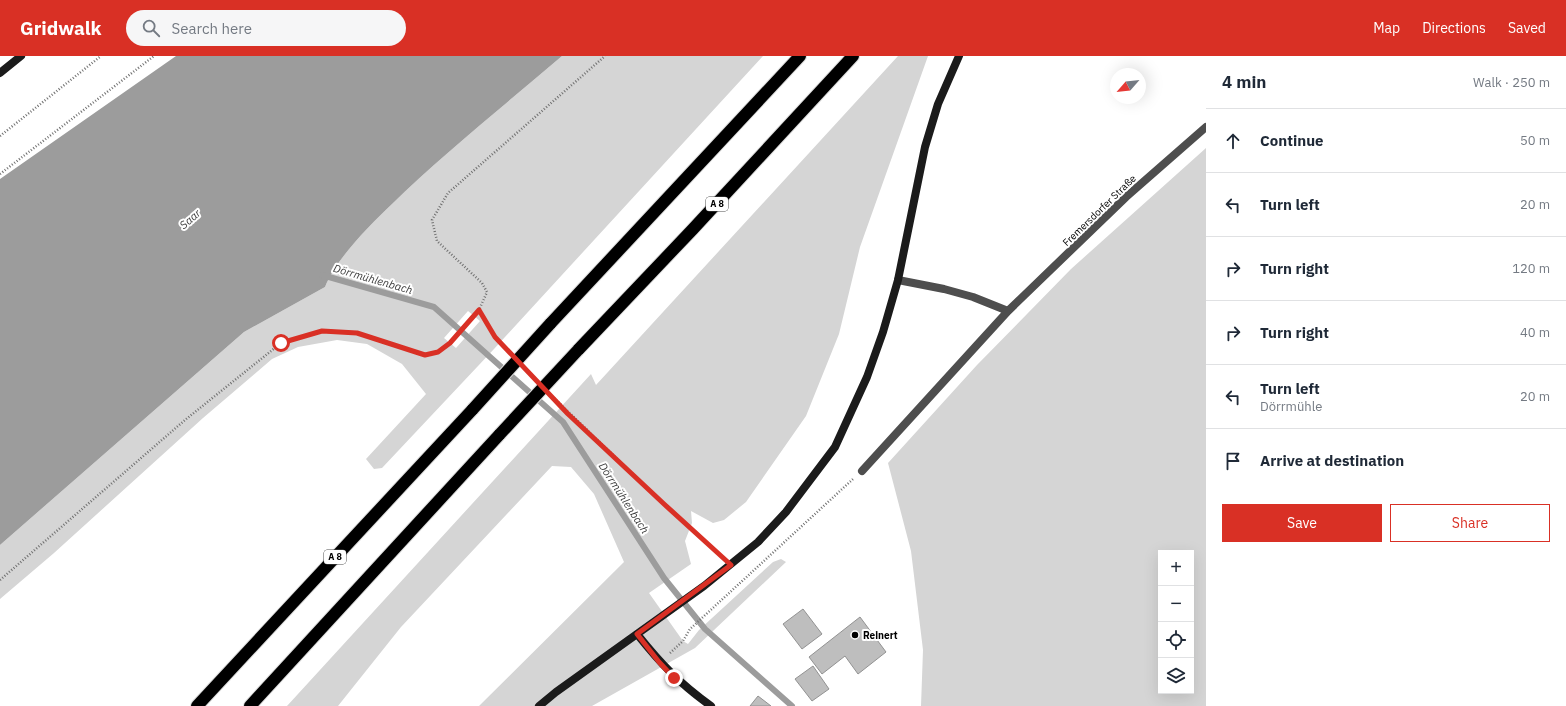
<!DOCTYPE html>
<meta charset="utf-8">
<style>
:root{--surface:#fff;--page:#f6f6f7;--text:#1f2937;--muted:#747a83;--line:#e0e1e3;--accent:#d93025}
body{margin:0;font-family:"IBM Plex Sans",sans-serif;background:var(--page);color:var(--text)}
.controls{position:absolute;right:12px;bottom:12px;display:grid;overflow:hidden;border-radius:0px;box-shadow:0 4px 16px #0002}
.controls button{width:36px;height:36px;display:grid;place-items:center;padding:0;border:0;border-bottom:1px solid var(--line);background:var(--surface);color:var(--text);font:20px sans-serif}
.compass{position:absolute;left:1110px;top:12px;width:36px;height:36px;border-radius:50%;background:var(--surface);box-shadow:0 4px 16px #0002;rotate:242deg}
.stop{position:absolute;width:12px;height:12px;margin:-9px;border:3px solid #d93025;border-radius:50%;background:#fff}
.stop.end{background:#d93025;border-color:#fff;box-shadow:0 1px 4px #0008}
.list{margin:0;padding:0;list-style:none}
h2{display:flex;justify-content:space-between;align-items:center;height:52px;margin:0;padding:0 16px;font-size:17px}
h2 small{font-size:13px;font-weight:400;color:var(--muted)}
.list li{display:grid;grid-template-columns:26px 1fr auto;gap:12px;align-items:center;box-sizing:border-box;height:64px;padding:0 16px;border-top:1px solid var(--line)}
.list b{display:block;font-size:15px;white-space:nowrap}
.list p{margin:0;font-size:13px;white-space:nowrap;color:var(--muted)}
.list em{font-size:13px;font-style:normal;color:var(--muted)}
.actions{display:flex;gap:8px;padding:12px 16px}
.actions a{flex:1;padding:9px 0;border:1px solid var(--accent);border-radius:0px;text-align:center;font-size:14px;color:var(--accent)}
.actions .main{background:var(--accent);color:#fff}
.icon{flex:none;width:22px;height:22px;fill:none;stroke:currentColor;stroke-width:2;stroke-linecap:round;stroke-linejoin:round}
.map{position:relative;flex:none;width:1206px;height:650px;overflow:hidden}
header{display:flex;align-items:center;gap:24px;box-sizing:border-box;height:56px;padding:0 20px;background:var(--accent);color:#fff}
header strong{font-size:19px}
nav{display:flex;gap:22px;margin-inline-start:auto;font-size:14px}
.search{width:280px;height:36px;background:var(--page);display:flex;align-items:center;gap:10px;box-sizing:border-box;padding:0 14px;border-radius:22px;color:var(--muted);font-size:15px}
main{display:flex}
aside{flex:1;background:var(--surface)}
.map>svg:first-child{display:block}
.green{fill:#d5d5d5;fill-rule:evenodd}
.water{fill:#9c9c9c}
.lines{fill:none;stroke-linecap:round;stroke-linejoin:round}
.stream{stroke:#9c9c9c;stroke-width:6}
.building{fill:#bebebe;stroke:#929292}
.highway-casing{stroke:#dbdbdb;stroke-width:14}
.path{stroke:#707070;stroke-width:2.5;stroke-dasharray:1 2;stroke-linecap:butt}
.street{stroke:#4e4e4e;stroke-width:8}
.secondary{stroke:#1b1b1b;stroke-width:8}
.highway{stroke:#000;stroke-width:12}
.highway-bridge-casing{stroke:#dbdbdb;stroke-width:14;stroke-linecap:butt}
.highway-bridge{stroke:#000;stroke-width:12}
.route{stroke:#d93025;stroke-width:5}
.poi-dot{fill:#000;stroke:#fff;stroke-width:1.5}
.labels{text-anchor:middle;stroke-width:4;stroke-linejoin:round;paint-order:stroke}
.shield{fill:#fff;stroke:#4c4c4c;stroke-width:1}
.shield-label{font-size:9px;font-weight:bold;fill:#000}
.street-label{font-size:10px;fill:#000;stroke:#fff}
.poi-label{font-size:10px;font-weight:bold;fill:#000;stroke:#fff;text-anchor:start}
.water-label{font-size:11px;font-style:italic;fill:#3d3d3d;stroke:#fff}
</style>
<header>
<strong>Gridwalk</strong>
<div class="search"><svg class="icon" aria-label="search" viewBox="0 0 24 24"><circle cx="10" cy="10" r="6"/><path d="M15 15l6 6"/></svg>Search here</div>
<nav><a>Map</a><a>Directions</a><a>Saved</a></nav>
</header>
<main>
<div class="map">
<svg width="1206" height="650" viewBox="0 0 1206 650">
<rect width="100%" height="100%" fill="#fff"/>
<!-- green -->
<path class="green" d="M562 0H763L494 293 382 412 374 413 366 403 426 338 402 308 367 288 337 284 298 291 272 303 203 362 54 497 0 543V489L244 276 325 231C336 203 369 170 391 149 445 96 505 49 562 0ZM468 255 480 265 456 292 444 282Z
M898 0H928L860 191 839 278 806 360 746 446 724 464 713 467 691 455 692 467 685 485 691 508 649 537 683 585 688 588 699 574 773 506 781 503 786 506 695 592 592 650H479L624 506 594 438 571 411 552 410 401 571 338 650H287L591 318 596 329Z
M1206 92V650H921L923 594 911 495 888 407 977 309 1071 213ZM1161 497H1191V635H1161Z"/>
<!-- water -->
<path class="water" d="M176 0H562C505 49 445 96 391 149 369 170 336 203 325 231L244 276 0 489V123Z"/>
<g class="lines">
<!-- stream -->
<path class="stream" d="M322 219 434 251 563 366 664 522 705 573 792 650"/>
</g>
<!-- building -->
<path class="building" d="M803 553 822 578 802 593 783 568Z
M860 561 886 596 858 618 845 600 822 618 809 601Z
M813 610 829 633 812 645 795 623Z
M758 640 771 650H750Z"/>
<g class="lines">
<defs>
<path id="highway" d="M550 268 800 0
M578 294 693 173 853 0
M197 650 473 353
M250 650 500 378"/>
</defs>
<!-- highway casing -->
<use href="#highway" class="highway-casing"/>
<!-- path -->
<path class="path" d="M0 80 101 0
M0 118 154 0
M479 254 495 281 506 292
M554 342 664 448 720 499
M0 524 185 364 281 287 322 275 357 277 425 299 438 296 450 287 479 254 487 236 482 227 437 185 432 164 448 137 605 0
M670 597 683 585 690 573 853 423"/>
<!-- street -->
<path class="street" d="M898 224 944 233 973 241 1008 255
M862 415 1008 255 1126 141 1206 71"/>
<!-- secondary -->
<path class="secondary" d="M0 17 21 0
M637 578C661 608 679 627 711 650
M539 650 556 636 704 530 758 486 786 456 835 391 867 321 883 276 898 224 925 91 938 48 959 0"/>
<!-- highway -->
<use href="#highway" class="highway"/>
<defs>
<path id="highway-bridge" d="M473 353 550 268
M500 378 578 294"/>
</defs>
<!-- highway-bridge casing -->
<use href="#highway-bridge" class="highway-bridge-casing"/>
<!-- highway-bridge -->
<use href="#highway-bridge" class="highway-bridge"/>
</g>
<g class="lines">
<!-- route -->
<path class="route" d="M281 287 322 275 357 277 425 299 438 296 450 287 479 254 495 281 568 358 664 448 731 509 637 578 659 606 674 622"/>
</g>
<!-- markers -->
<circle class="poi-dot" cx="855" cy="579" r="4"/>
<g class="labels">
<!-- shield labels -->
<g class="shield">
<rect x="706" y="141" width="22" height="14" rx="3"/>
<rect x="324" y="494" width="22" height="14" rx="3"/>
</g>
<g class="shield-label">
<text x="717" y="151">A 8</text>
<text x="335" y="504">A 8</text>
</g>
<!-- street labels -->
<g class="street-label">
<text transform="translate(1099 154) rotate(-44)" y="4">Fremersdorfer Straße</text>
</g>
<!-- poi labels -->
<g class="poi-label">
<text x="863" y="583">Reinert</text>
</g>
<!-- water labels -->
<g class="water-label">
<text transform="translate(190 163) rotate(-41)" y="4">Saar</text>
<text transform="translate(373 223) rotate(16)" y="4">Dörrmühlenbach</text>
<text transform="translate(624 442) rotate(57)" y="4">Dörrmühlenbach</text>
</g>
</g>
</svg>
<div class="controls">
<button>+</button>
<button>−</button>
<button><svg class="icon" aria-label="locate" viewBox="0 0 24 24"><circle cx="12" cy="12" r="6"/><path d="M12 2v4M12 18v4M2 12h4M18 12h4"/></svg></button>
<button><svg class="icon" aria-label="layers" viewBox="0 0 24 24"><path d="M12 4l9 5-9 5-9-5zM3 14l9 5 9-5"/></svg></button>
</div>
<svg class="compass" viewBox="-18 -18 36 36"><path d="M0-13l5 13h-10z" fill="#e53935"/><path d="M0 13l5-13h-10z" fill="#747a83"/></svg>
<div class="stop" style="left:281px;top:287px"></div>
<div class="stop end" style="left:674px;top:622px"></div>
</div>
<aside>
<h2>4 min<small>Walk · 250 m</small></h2>
<ul class="list">
<li><svg class="icon" aria-label="ahead" viewBox="0 0 24 24"><path d="M12 20V5M6 11l6-6 6 6"/></svg><div><b>Continue</b></div><em>50 m</em></li>
<li><svg class="icon" aria-label="left" viewBox="0 0 24 24"><path d="M17 20v-9H6M10 6l-5 5 5 5"/></svg><div><b>Turn left</b></div><em>20 m</em></li>
<li><svg class="icon" aria-label="right" viewBox="0 0 24 24"><path d="M7 20v-9h11M14 6l5 5-5 5"/></svg><div><b>Turn right</b></div><em>120 m</em></li>
<li><svg class="icon" aria-label="right" viewBox="0 0 24 24"><path d="M7 20v-9h11M14 6l5 5-5 5"/></svg><div><b>Turn right</b></div><em>40 m</em></li>
<li><svg class="icon" aria-label="left" viewBox="0 0 24 24"><path d="M17 20v-9H6M10 6l-5 5 5 5"/></svg><div><b>Turn left</b><p>Dörrmühle</p></div><em>20 m</em></li>
<li><svg class="icon" aria-label="arrive" viewBox="0 0 24 24"><path d="M6 21V4h12l-3 4 3 4H6"/></svg><div><b>Arrive at destination</b></div></li>
</ul>
<div class="actions"><a class="main">Save</a><a>Share</a></div>
</aside>
</main>
